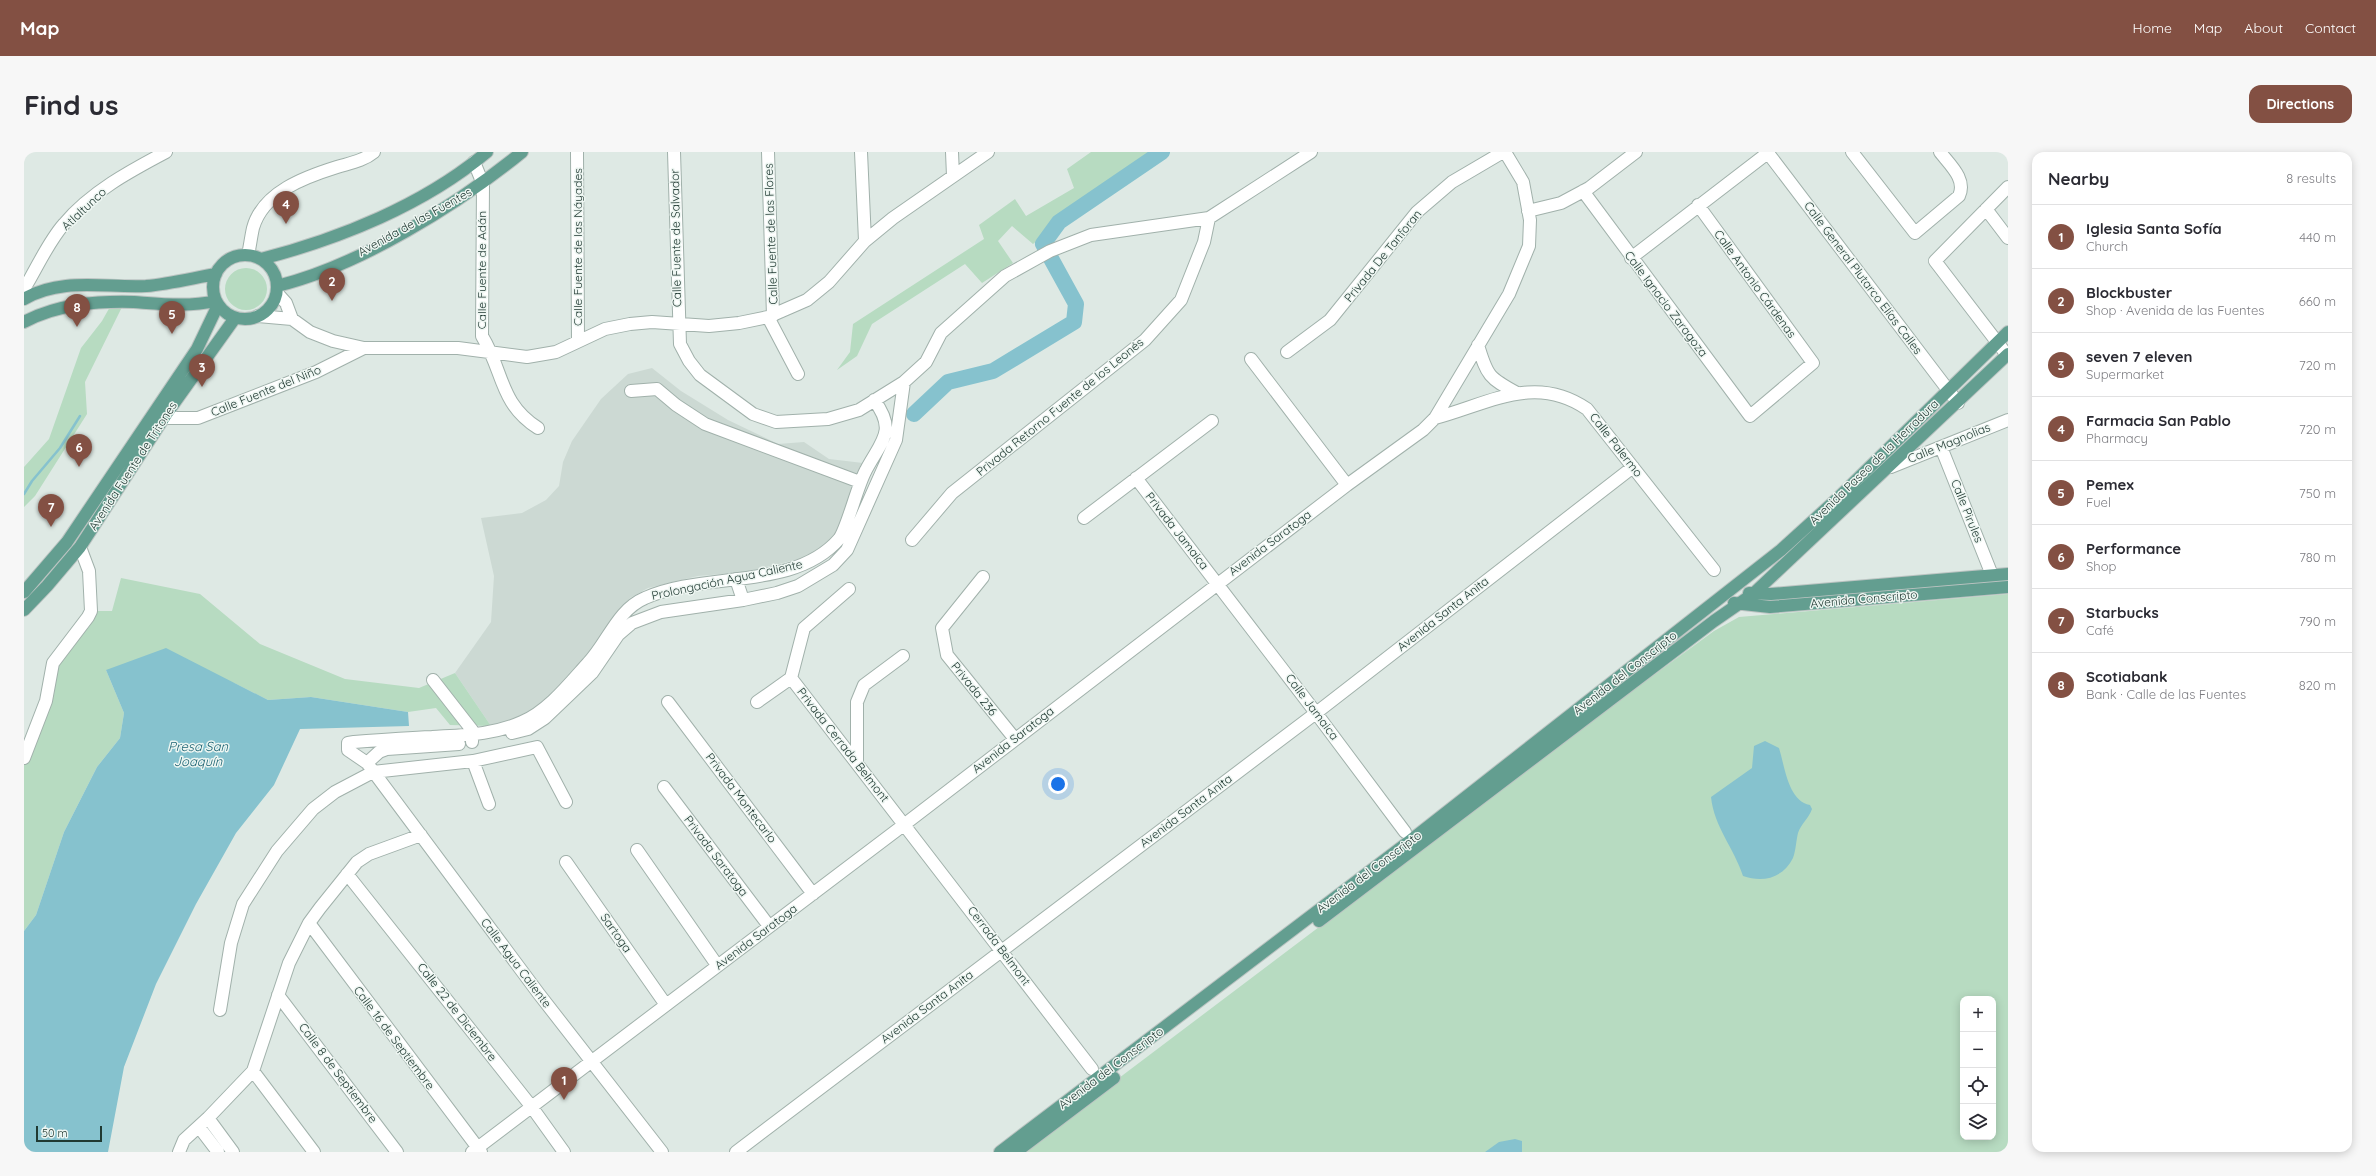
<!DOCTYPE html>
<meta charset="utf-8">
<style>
:root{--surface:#fff;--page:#f7f7f7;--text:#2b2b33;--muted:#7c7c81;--line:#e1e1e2;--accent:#835043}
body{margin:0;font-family:Quicksand,sans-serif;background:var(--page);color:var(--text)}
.controls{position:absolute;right:12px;bottom:12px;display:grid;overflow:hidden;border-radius:8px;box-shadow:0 2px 10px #0003}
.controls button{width:36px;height:36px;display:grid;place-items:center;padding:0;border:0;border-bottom:1px solid var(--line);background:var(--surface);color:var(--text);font:20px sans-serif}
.scale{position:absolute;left:12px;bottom:10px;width:66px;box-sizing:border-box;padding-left:4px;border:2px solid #203932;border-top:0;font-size:11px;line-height:14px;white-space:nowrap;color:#203932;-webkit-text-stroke:3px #eef6f2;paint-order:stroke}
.you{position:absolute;left:1034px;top:632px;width:14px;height:14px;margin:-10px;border:3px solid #fff;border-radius:50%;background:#1a73e8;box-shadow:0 0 0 6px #1a73e833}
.badge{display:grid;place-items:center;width:26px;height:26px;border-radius:50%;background:var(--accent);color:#fff;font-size:13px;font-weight:700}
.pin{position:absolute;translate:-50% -33px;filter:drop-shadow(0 1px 2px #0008)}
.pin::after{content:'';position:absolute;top:21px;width:14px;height:12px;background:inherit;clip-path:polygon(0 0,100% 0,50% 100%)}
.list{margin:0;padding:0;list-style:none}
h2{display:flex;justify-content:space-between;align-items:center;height:52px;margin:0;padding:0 16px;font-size:17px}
h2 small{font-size:13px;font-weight:400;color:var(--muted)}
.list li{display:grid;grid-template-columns:26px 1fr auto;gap:12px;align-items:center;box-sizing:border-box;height:64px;padding:0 16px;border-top:1px solid var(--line)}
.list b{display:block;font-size:15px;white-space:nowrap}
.list p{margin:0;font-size:13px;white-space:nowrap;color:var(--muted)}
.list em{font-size:13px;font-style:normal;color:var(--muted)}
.icon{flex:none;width:22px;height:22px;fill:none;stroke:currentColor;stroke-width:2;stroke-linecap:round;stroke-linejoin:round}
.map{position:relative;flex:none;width:1984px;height:1000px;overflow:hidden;border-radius:12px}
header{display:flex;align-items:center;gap:24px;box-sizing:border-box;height:56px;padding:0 20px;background:var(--accent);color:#fff}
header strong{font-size:19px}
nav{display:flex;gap:22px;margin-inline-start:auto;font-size:14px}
.intro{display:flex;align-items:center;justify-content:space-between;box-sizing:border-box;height:96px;padding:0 24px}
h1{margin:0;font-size:28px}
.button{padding:10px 18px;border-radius:12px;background:var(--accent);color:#fff;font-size:14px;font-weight:700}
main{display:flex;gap:24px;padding:0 24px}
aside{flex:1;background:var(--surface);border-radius:12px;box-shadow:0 2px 10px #0003}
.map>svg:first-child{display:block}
.built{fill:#ccd9d3}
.green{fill:#b7dbc1;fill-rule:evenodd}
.water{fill:#86c2ce}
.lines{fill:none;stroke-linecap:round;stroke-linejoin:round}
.stream{stroke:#86c2ce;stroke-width:2.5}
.river{stroke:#86c2ce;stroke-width:16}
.minor-casing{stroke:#a1b1ab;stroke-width:14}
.major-casing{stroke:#bcc4c2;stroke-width:14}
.minor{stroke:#fff;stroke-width:12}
.major{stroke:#639e90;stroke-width:12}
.labels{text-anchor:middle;stroke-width:3;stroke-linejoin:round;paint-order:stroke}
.street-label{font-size:12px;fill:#203932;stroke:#eef6f2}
.water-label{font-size:13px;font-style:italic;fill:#1c6373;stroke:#eef6f2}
</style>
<header>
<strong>Map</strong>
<nav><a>Home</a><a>Map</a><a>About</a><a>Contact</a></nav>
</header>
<div class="intro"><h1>Find us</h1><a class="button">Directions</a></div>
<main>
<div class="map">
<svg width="1984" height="1000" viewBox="0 0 1984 1000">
<rect width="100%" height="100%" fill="#dee9e4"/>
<!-- built -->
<path class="built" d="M628 216 657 239 704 268 754 292 780 290 805 307 839 311 828 331 829 340 815 381 788 404 721 420 674 424 624 436 606 446 568 498 529 542 501 563 467 574 431 521 467 470 470 424 457 366 498 361 522 348 535 334 539 310 548 289 577 247 604 222Z"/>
<!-- green -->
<path class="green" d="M1067 0H1140L1058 52 1009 92 988 74 974 89 989 111 958 131 941 112 848 172 833 204 813 218 826 200 829 172 960 87 955 73 991 47 1002 64 1050 36 1043 17Z
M201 137a21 21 0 1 1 42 0a21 21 0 1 1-42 0Z
M87 153 98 155 61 230 63 262 11 344 0 355V315L25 287 57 196 78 169Z
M97 426 176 442 236 492 321 527 395 536 431 521 467 574 426 573 412 556 384 560 287 545 244 548 210 531 82 518 100 561 96 586 73 615 40 680 12 763 0 779V613L30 544 32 518 42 498 65 475 73 459H88Z
M1984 442V1000H997L1593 550 1690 479 1715 465ZM1939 847H1969V985H1939Z"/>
<!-- water -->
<path class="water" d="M142 496 244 548 287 545 384 560 385 574 276 577 250 633 212 681 172 752 132 832 100 915 84 1000H0V779L12 763 40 680 73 615 96 586 100 561 82 518Z
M1741 589 1755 596C1761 615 1764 649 1786 653L1788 657C1785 666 1777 672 1774 681 1772 689 1772 698 1769 706 1759 726 1739 731 1719 724 1710 696 1690 675 1687 645L1728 616 1730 594Z
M1491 987 1498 989V1000H1461L1475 990Z"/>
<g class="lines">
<!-- stream -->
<path class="stream" d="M0 342 8 329 36 296 56 264"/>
<!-- river -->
<path class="river" d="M890 262 924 230 969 219 1050 170 1052 152 1019 92 1035 70 1138 0"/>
<defs>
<path id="minor" d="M553 0 554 189
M650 0 656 192 665 209 676 223 729 262 752 270 804 267 835 258 880 230 902 210 917 181 981 124 1026 99 1067 83 1185 66 1287 0
M744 0 749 164
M837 0 841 89
M928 0 929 24
M1828 0 1891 81 1935 44C1943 27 1925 12 1916 0
M1744 1 1934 251
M450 10 459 32 458 184C480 220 475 251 514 276
M1559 39 1726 264 1789 211 1674 53
M1962 57 1984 86
M1504 59 1537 51 1565 36 1612 0
M224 103C226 94 227 85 229 76 239 40 281 25 313 15 326 11 339 9 350 0
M1607 106 1745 0
M0 137C13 116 24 90 40 72 67 40 106 19 142 0
M253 141 262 151 268 167
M234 164 268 167 286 180 309 189 340 196H434L503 205 532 200 581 177 606 172 628 170 685 174 715 171 744 165 783 148 805 130 841 89 869 66 964 0
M744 165 774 222
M1454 193C1463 224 1465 226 1493 241
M1263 200 1306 168 1393 60 1428 30 1479 0
M1983 203 1911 109 1984 35
M1227 207 1323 333
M607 239 633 237 652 253 681 272 836 330
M139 266H174L292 220 340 196
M1411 266C1464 252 1511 221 1563 257L1690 418
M1917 295 1968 423
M1867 315 1984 268
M1112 326 1292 561 1381 680
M1060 366 1188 269
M888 388 928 341 1121 188 1157 148 1180 90 1185 66
M959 425 918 476 923 503 991 587
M712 427 719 448
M767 526 1068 917
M767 526 780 476 825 437
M409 528 448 578V590
M644 550 789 742
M733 550 767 526
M488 581 504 577 521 566 543 545 568 521 594 483 608 471 637 460 719 448 753 441 774 434 809 413 823 398 872 288 880 230
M0 606 22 549 29 511 64 465 67 459 65 419 56 395
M449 609 465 652
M343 611 355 600 363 597 435 592
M833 611V550L840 533 879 504
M640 635 745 774
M613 698 693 813
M542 710 642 853
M323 722 507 954 540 1000
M285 771 457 1000
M254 843 373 1000
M196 858 207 791 219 752 253 699 289 657 311 640 349 620 449 609 513 595 542 650
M229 919 290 1000
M184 966 209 1000
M175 975 194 1000
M155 1000 160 988 184 966 229 919 265 811 285 771 296 756 333 710 345 702 397 683
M448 1000 881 672 1323 333 1399 278 1411 266 1485 142 1505 94 1506 68 1499 30 1481 0
M638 1000 515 842 343 611 324 598V591L330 590C356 588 382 586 408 585 439 583 469 583 498 570 524 559 545 532 564 511 584 490 593 458 621 446 680 419 770 439 815 387 823 377 833 334 842 318 858 288 873 279 850 248
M712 1000 1292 561 1609 315"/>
<path id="major" d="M189 135a32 32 0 1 1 64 0a32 32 0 1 1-64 0Z
M237 107C315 87 400 53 463 0
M253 134C335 114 433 53 498 0
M0 147C37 125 81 136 122 134 145 132 169 126 192 122
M0 170C34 152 72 149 110 150 138 152 165 155 192 149
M0 440 43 390 173 197 194 153
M1725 441 1747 442 1984 422
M1710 451 1746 455 1984 435
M0 458 23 434 56 395 143 261 211 166
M1295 769 1690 469 1729 442 1984 202
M976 1000 1387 688 1757 398 1812 348 1984 180
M992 1000 1090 926"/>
</defs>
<!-- minor casing -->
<use href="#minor" class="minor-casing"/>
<!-- major casing -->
<use href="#major" class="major-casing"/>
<!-- minor -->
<use href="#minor" class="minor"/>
<!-- major -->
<use href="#major" class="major"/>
</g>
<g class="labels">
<!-- street labels -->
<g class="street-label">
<text transform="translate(60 57) rotate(-43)" y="4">Atlaltunco</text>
<text transform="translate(391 70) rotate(-29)" y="4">Avenida de las Fuentes</text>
<text transform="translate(747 82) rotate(-92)" y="4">Calle Fuente de las Flores</text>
<text transform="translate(652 86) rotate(-91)" y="4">Calle Fuente de Salvador</text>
<text transform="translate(554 95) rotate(-90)" y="4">Calle Fuente de las Náyades</text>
<text transform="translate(1359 104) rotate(-51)" y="4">Privada De Tanforan</text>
<text transform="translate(458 118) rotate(-90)" y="4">Calle Fuente de Adán</text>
<text transform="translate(1839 126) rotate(53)" y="4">Calle General Plutarco Elías Calles</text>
<text transform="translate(1731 132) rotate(54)" y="4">Calle Antonio Cárdenas</text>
<text transform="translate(1642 152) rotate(53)" y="4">Calle Ignacio Zaragoza</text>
<text transform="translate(242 239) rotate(-22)" y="4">Calle Fuente del Niño</text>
<text transform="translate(1036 255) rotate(-39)" y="4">Privada Retorno Fuente de los Leonés</text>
<text transform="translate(1925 291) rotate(-22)" y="4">Calle Magnolias</text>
<text transform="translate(1592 293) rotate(52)" y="4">Calle Palermo</text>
<text transform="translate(1850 310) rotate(-44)" y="4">Avenida Paseo de la Herradura</text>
<text transform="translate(109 314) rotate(-57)" y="4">Avenida Fuente de Tritones</text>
<text transform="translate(1943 359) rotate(68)" y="4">Calle Pirules</text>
<text transform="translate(1153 379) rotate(52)" y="4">Privada Jamaica</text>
<text transform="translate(1246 391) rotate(-37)" y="4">Avenida Saratoga</text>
<text transform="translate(703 428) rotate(-12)" y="4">Prolongación Agua Caliente</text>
<text transform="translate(1840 447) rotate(-5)" y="4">Avenida Conscripto</text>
<text transform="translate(1419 462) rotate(-38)" y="4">Avenida Santa Anita</text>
<text transform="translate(1601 521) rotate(-38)" y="4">Avenida del Conscripto</text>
<text transform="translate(950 537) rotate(51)" y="4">Privada 236</text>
<text transform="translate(1288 555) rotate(53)" y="4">Calle Jamaica</text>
<text transform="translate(989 588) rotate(-38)" y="4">Avenida Saratoga</text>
<text transform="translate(819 593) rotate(52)" y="4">Privada Cerrada Belmont</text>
<text transform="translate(717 646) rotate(53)" y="4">Privada Montecarlo</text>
<text transform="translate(1162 659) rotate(-37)" y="4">Avenida Santa Anita</text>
<text transform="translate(692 704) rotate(53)" y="4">Privada Saratoga</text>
<text transform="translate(1345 720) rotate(-37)" y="4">Avenida del Conscripto</text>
<text transform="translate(592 781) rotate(55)" y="4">Sartoga</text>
<text transform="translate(732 785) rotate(-37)" y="4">Avenida Saratoga</text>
<text transform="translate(975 794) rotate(53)" y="4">Cerrada Belmont</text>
<text transform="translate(492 811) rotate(53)" y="4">Calle Agua Caliente</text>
<text transform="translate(903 855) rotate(-37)" y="4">Avenida Santa Anita</text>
<text transform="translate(433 860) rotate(52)" y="4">Calle 22 de Diciembre</text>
<text transform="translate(370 886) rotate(53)" y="4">Calle 16 de Septiembre</text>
<text transform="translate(1087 916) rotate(-37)" y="4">Avenida del Conscripto</text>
<text transform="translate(314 921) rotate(53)" y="4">Calle 8 de Septiembre</text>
</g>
<!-- water labels -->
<g class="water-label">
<text x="174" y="599">Presa San<tspan x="174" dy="15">Joaquín</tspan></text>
</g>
</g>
</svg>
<div class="controls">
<button>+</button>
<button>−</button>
<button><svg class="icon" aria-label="locate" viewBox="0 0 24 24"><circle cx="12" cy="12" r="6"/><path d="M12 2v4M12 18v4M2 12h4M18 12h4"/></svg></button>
<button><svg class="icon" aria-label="layers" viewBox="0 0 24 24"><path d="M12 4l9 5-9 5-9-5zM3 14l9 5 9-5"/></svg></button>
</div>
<div class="scale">50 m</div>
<div class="you"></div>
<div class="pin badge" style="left:540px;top:948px">1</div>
<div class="pin badge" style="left:308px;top:149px">2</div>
<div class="pin badge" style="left:178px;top:235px">3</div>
<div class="pin badge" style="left:262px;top:72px">4</div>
<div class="pin badge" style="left:148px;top:182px">5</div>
<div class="pin badge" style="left:55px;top:315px">6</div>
<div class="pin badge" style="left:27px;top:375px">7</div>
<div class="pin badge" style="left:53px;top:175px">8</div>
</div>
<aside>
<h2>Nearby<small>8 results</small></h2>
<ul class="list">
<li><span class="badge">1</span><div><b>Iglesia Santa Sofía</b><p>Church</p></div><em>440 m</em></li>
<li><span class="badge">2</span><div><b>Blockbuster</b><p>Shop · Avenida de las Fuentes</p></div><em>660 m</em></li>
<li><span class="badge">3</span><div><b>seven 7 eleven</b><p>Supermarket</p></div><em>720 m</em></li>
<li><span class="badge">4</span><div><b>Farmacia San Pablo</b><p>Pharmacy</p></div><em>720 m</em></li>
<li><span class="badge">5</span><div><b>Pemex</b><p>Fuel</p></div><em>750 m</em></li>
<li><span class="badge">6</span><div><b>Performance</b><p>Shop</p></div><em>780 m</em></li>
<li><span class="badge">7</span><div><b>Starbucks</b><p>Café</p></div><em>790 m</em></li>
<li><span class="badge">8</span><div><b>Scotiabank</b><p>Bank · Calle de las Fuentes</p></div><em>820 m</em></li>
</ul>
</aside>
</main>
